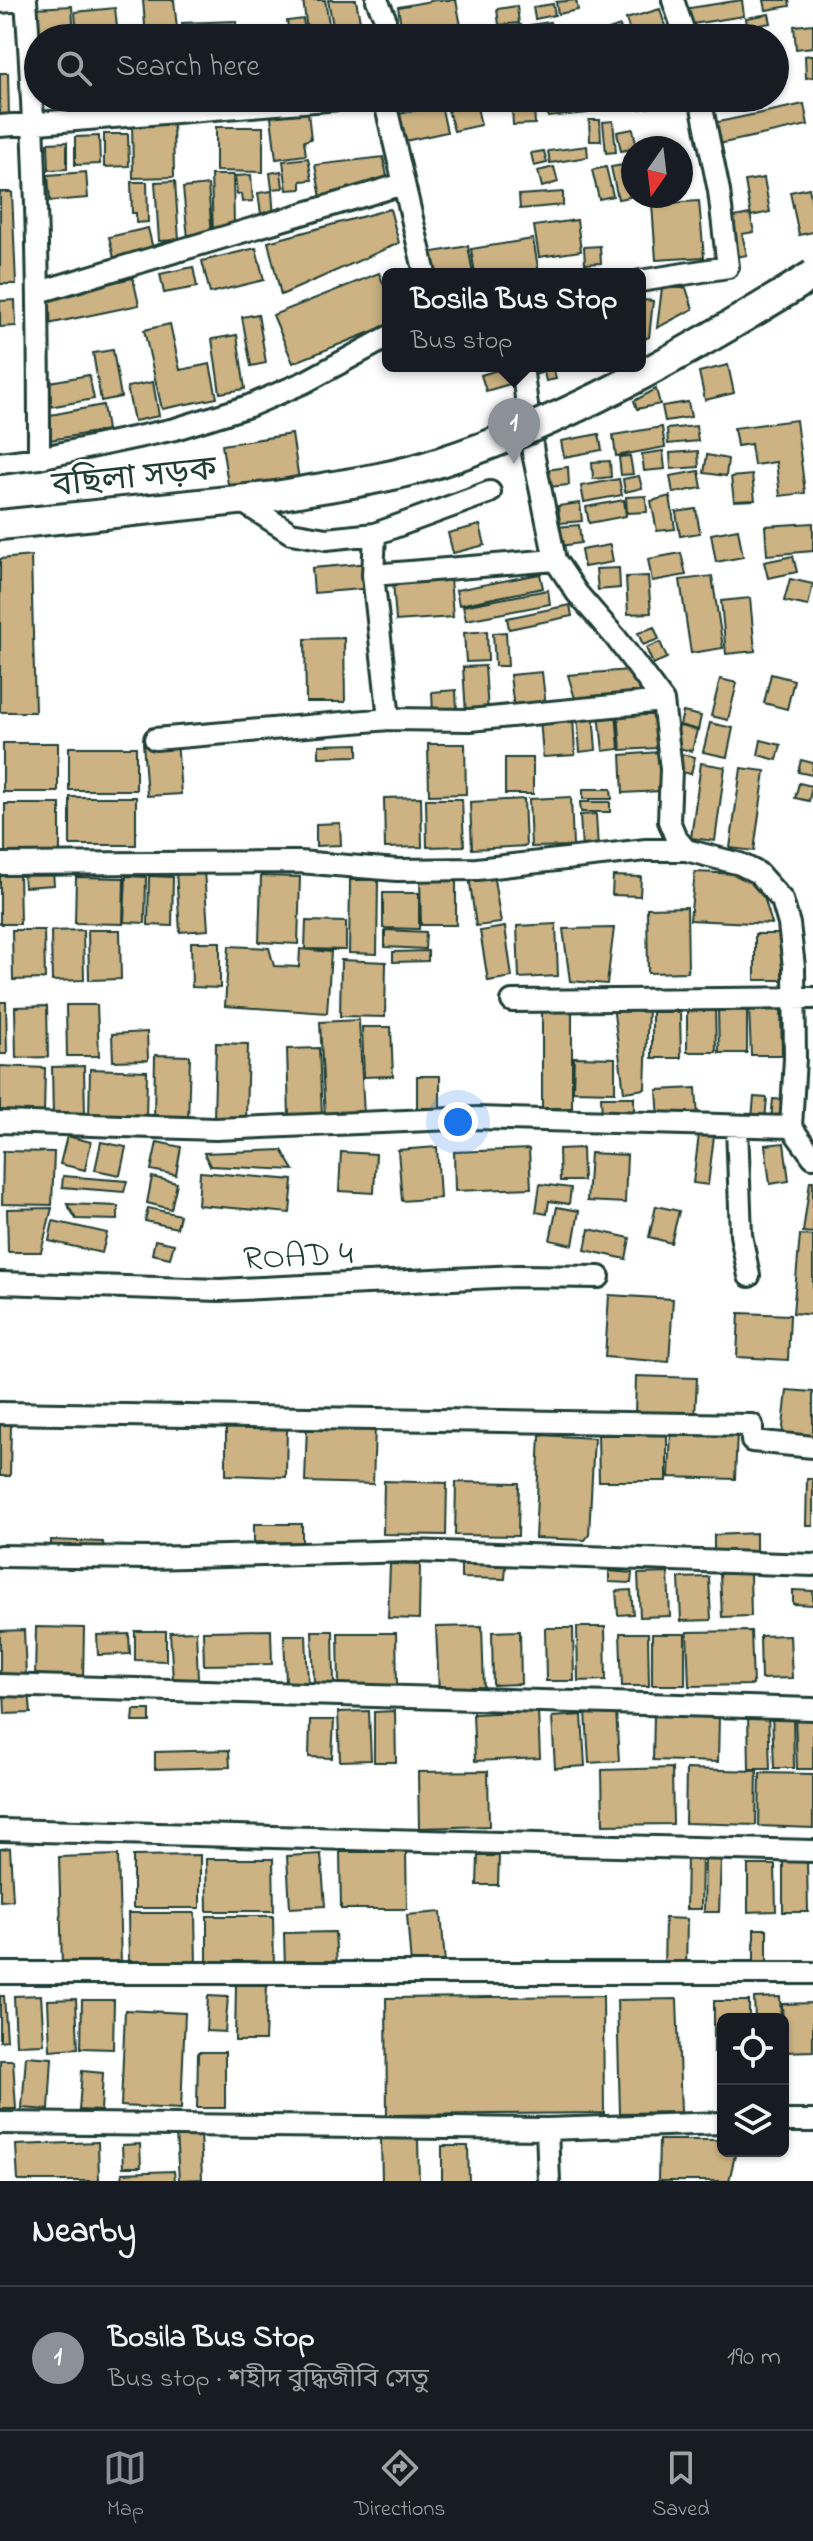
<!DOCTYPE html>
<meta charset="utf-8">
<style>
:root{--surface:#171b24;--page:#242831;--text:#f1f3f6;--muted:#9ea1a6;--line:#363941;--accent:#8c9099}
body{margin:0;font-family:"Indie Flower","Noto Sans Bengali",sans-serif;background:var(--page);color:var(--text)}
.controls{position:absolute;right:24px;bottom:24px;display:grid;overflow:hidden;border-radius:12px;box-shadow:0 2px 6px #0004}
.controls button{width:72px;height:72px;display:grid;place-items:center;padding:0;border:0;border-bottom:2px solid var(--line);background:var(--surface);color:var(--text);font:40px sans-serif}
.compass{position:absolute;left:621px;top:136px;width:72px;height:72px;border-radius:50%;background:var(--surface);box-shadow:0 2px 6px #0004;rotate:194deg}
.you{position:absolute;left:458px;top:1122px;width:28px;height:28px;margin:-20px;border:6px solid #fff;border-radius:50%;background:#1a73e8;box-shadow:0 0 0 12px #1a73e833}
.badge{display:grid;place-items:center;width:52px;height:52px;border-radius:50%;background:var(--accent);color:#fff;font-size:26px;font-weight:700}
.pin{position:absolute;translate:-50% -66px;filter:drop-shadow(0 2px 4px #0008)}
.pin::after{content:'';position:absolute;top:42px;width:28px;height:24px;background:inherit;clip-path:polygon(0 0,100% 0,50% 100%)}
.popup{position:absolute;left:382px;top:268px;width:264px;height:104px;box-sizing:border-box;display:grid;place-content:center;border-radius:12px;background:var(--surface);filter:drop-shadow(0 2px 6px #0005);font-size:26px;white-space:nowrap;color:var(--muted)}
.popup b{font-size:30px;color:var(--text)}
.popup::after{content:'';position:absolute;left:50%;top:100%;margin-left:-16px;border:16px solid transparent;border-top-color:var(--surface)}
.list{margin:0;padding:0;list-style:none}
h2{display:flex;justify-content:space-between;align-items:center;height:104px;margin:0;padding:0 32px;font-size:34px}
h2 small{font-size:26px;font-weight:400;color:var(--muted)}
.list li{display:grid;grid-template-columns:52px 1fr auto;gap:24px;align-items:center;box-sizing:border-box;height:144px;padding:0 32px;border-top:2px solid var(--line)}
.list b{display:block;font-size:30px;white-space:nowrap}
.list p{margin:0;font-size:26px;white-space:nowrap;color:var(--muted)}
.list em{font-size:26px;font-style:normal;color:var(--muted)}
.icon{flex:none;width:44px;height:44px;fill:none;stroke:currentColor;stroke-width:2;stroke-linecap:round;stroke-linejoin:round}
.map{position:relative;flex:none;width:813px;height:2181px;overflow:hidden}
.search{position:absolute;background:var(--surface);box-shadow:0 2px 6px #0004;left:24px;right:24px;top:24px;height:88px;display:flex;align-items:center;gap:20px;box-sizing:border-box;padding:0 28px;border-radius:44px;color:var(--muted);font-size:30px}
.sheet{height:248px;background:var(--surface)}
nav{display:flex;justify-content:space-around;align-items:center;box-sizing:border-box;height:112px;border-top:2px solid var(--line);background:var(--surface);font-size:22px;color:var(--muted)}
nav a{display:grid;justify-items:center;gap:4px}
nav .on{color:var(--accent)}
.map>svg:first-child{display:block}
.building{fill:#cdb383;stroke:#1f3d34;stroke-width:2}
.lines{fill:none;stroke-linecap:round;stroke-linejoin:round}
.street-casing{stroke:#1f3d34;stroke-width:26}
.secondary-casing{stroke:#1f3d34;stroke-width:34}
.street{stroke:#fff;stroke-width:20}
.secondary{stroke:#fff;stroke-width:28}
.secondary-bridge-casing{stroke:#1f3d34;stroke-width:34;stroke-linecap:butt}
.secondary-bridge{stroke:#fff;stroke-width:28}
.labels{text-anchor:middle;stroke-width:6;stroke-linejoin:round;paint-order:stroke}
.street-label{font-size:34px;fill:#1f3d34;stroke:#fff}
</style>
<div class="map">
<svg width="813" height="2181" viewBox="0 0 813 2181">
<rect width="100%" height="100%" fill="#fff"/>
<filter id="ink" filterUnits="userSpaceOnUse"><feTurbulence type="fractalNoise" baseFrequency=".0125" numOctaves="2"/><feDisplacementMap in="SourceGraphic" scale="16" xChannelSelector="R" yChannelSelector="G"/><feConvolveMatrix kernelMatrix="1 2 1 2 8 2 1 2 1" color-interpolation-filters="sRGB"/></filter>
<g filter="url(#ink)">
<!-- building -->
<path class="building" d="M143 0H174L178 38H146Z
M303 0H325L331 35 308 38Z
M328 0H356L362 31 335 36Z
M436 0H456L462 31 421 38H403L398 7Z
M576 0 578 10 558 14 556 2Z
M742 0 744 16 686 25 683 9Z
M764 0H789L790 6 766 10Z
M553 4 555 15 535 19 533 7Z
M72 6 74 38H38L34 8Z
M517 6 519 23 499 25 497 9Z
M115 8 118 36 77 38 75 12Z
M660 9 666 29 632 38 626 19Z
M769 14 771 23 747 27 746 18Z
M303 19 306 37 290 38 287 21Z
M236 21V38H183L182 23Z
M550 22 552 34 532 37 530 25Z
M738 24 740 38H688L687 32Z
M813 24V47L796 49 794 26Z
M521 25 523 37 502 38 501 29Z
M620 26 624 38H605L603 32Z
M813 55V77L806 78 805 56Z
M0 73H8L9 117H0Z
M391 98H427L428 105 393 112Z
M547 98H585L587 113 548 117Z
M635 98H679V103L637 109Z
M476 103 481 125 454 131 448 110Z
M804 104 808 125 709 146 704 125Z
M441 105 447 132 405 141 399 114Z
M534 107 535 124 513 125 512 108Z
M308 112 311 139 304 141 306 155 276 159 271 117Z
M132 118H173L174 177 133 178Z
M589 120H600L601 141H590Z
M613 121 616 152 606 153 603 122Z
M216 127H263V172L216 171Z
M633 129 637 148 621 151 617 132Z
M104 134H128L129 166 104 167Z
M99 136 100 164 75 165V137Z
M649 138 685 141 682 177 681 148H648Z
M67 142V169L49 170 48 143Z
M587 146 588 157 550 163 548 151Z
M544 151 547 163 534 166 531 153Z
M383 157 390 191 323 209 315 165Z
M308 158 312 180 301 181V189L287 190 283 161Z
M624 165 630 197 618 199 611 167Z
M554 167 558 182 542 187 538 171Z
M606 167 613 196 599 199 592 170Z
M281 171 283 188 272 189 270 173Z
M86 172 88 198 50 201 48 175Z
M211 175H233L234 225 213 233Z
M251 175 253 201 242 202 241 194H237L235 176Z
M764 178 770 212 751 216 745 181Z
M175 181 179 240 159 241 155 182Z
M131 182H147L148 222 136 223V213H132Z
M208 185 212 236 188 238 183 188Z
M809 188 813 208V232L799 235 790 192Z
M272 191 274 219 262 221 258 193Z
M0 192H12L16 284H0Z
M563 192V205L520 209 519 195Z
M699 201 704 257 656 260 652 204Z
M390 209 399 243 281 295 268 242Z
M750 214 754 232 742 234 747 255 720 260 713 221Z
M577 220 581 251 539 257 534 226Z
M148 228 153 249 114 258 109 237Z
M533 239 539 273 475 274 471 249Z
M468 246 473 274H431L428 253Z
M600 246 601 263 585 264 584 247Z
M256 248 264 280 210 293 202 261Z
M193 267 197 287 164 293 160 274Z
M379 273 388 295V325L293 363 273 315Z
M133 278 139 305 48 324 41 297Z
M662 288H686L693 309 657 328Z
M15 300 16 326 0 327V301Z
M643 300 653 301 649 337 640 341V307Z
M258 314 266 363 251 366 242 317Z
M170 324 180 370 210 364 217 398 162 409 144 330Z
M237 335 245 389 220 393 212 339Z
M113 350 121 397 101 401 93 353Z
M728 365 734 393 705 400 699 372Z
M532 366H553L556 379 546 381 544 372 534 375Z
M504 368 510 384 486 391 481 375Z
M89 375 94 399 49 407 44 383Z
M153 382 159 416 134 421 127 387Z
M656 389 660 404 637 409 634 401Z
M688 402 691 417 665 421 662 406Z
M103 405 107 430 50 440 45 416Z
M796 420 805 493 780 496 776 462 754 465 751 444 737 446 734 428Z
M696 426 698 441 668 444 667 429Z
M662 427 665 447 616 456 613 435Z
M292 434 299 480 229 491 222 445Z
M599 434 602 450 564 457 561 441Z
M663 451 665 469 644 471 642 454Z
M698 451 699 467 671 469 670 453Z
M707 455 728 459 726 476 704 473Z
M630 456 633 474 621 475 619 457Z
M610 461 611 477 593 479 592 462Z
M568 467 569 485 548 487 546 470Z
M699 471 702 488 673 493 670 476Z
M752 475 755 500 734 501 731 477Z
M639 476 642 488 625 492 623 479Z
M619 479 622 495 584 502 581 486Z
M646 496 647 512 627 513 626 497Z
M670 496 675 529 657 531 651 501Z
M624 500 626 516 589 523 586 507Z
M580 503 582 521 560 523 558 506Z
M696 509 700 533 680 536 676 512Z
M813 523V551L767 555 765 526Z
M480 525 485 545 453 553 448 533Z
M579 525 581 543 560 546 557 527Z
M738 529 743 557 716 562 711 534Z
M610 545 613 562 584 567 581 550Z
M681 553 686 575 652 581 648 559Z
M31 556 35 712H0V559Z
M793 556 797 572 768 578 764 562Z
M370 563 372 588 314 593 312 568Z
M619 568 620 588 598 590 596 569Z
M540 574 543 588 459 605 456 590Z
M648 576 651 613 628 614 626 577Z
M712 576 723 648 691 653 680 580Z
M450 578 453 617 396 621 393 582Z
M790 579 813 584 808 606 784 601Z
M548 590 550 604 466 620 463 606Z
M750 598 755 651 726 654 721 601Z
M570 605 572 616 509 629 507 618Z
M654 627 659 639 643 645 638 633Z
M487 631 488 661 466 662 464 633Z
M506 632 508 666H495L493 633Z
M344 638 345 702H306L305 639Z
M660 642 667 658 653 664 646 648Z
M485 666 488 713 466 714 463 667Z
M629 670 646 697 576 702 568 675Z
M542 672 546 707 514 710 510 675Z
M771 674 794 680 787 709 764 703Z
M720 679 737 683 728 720 711 716Z
M456 690 457 713 433 714 432 692Z
M655 710 657 748 621 750 618 712Z
M593 712 596 750 580 752 577 713Z
M616 712 619 749 603 751 599 713Z
M683 712 701 716 698 730 680 725Z
M573 716 575 755 543 757 540 718Z
M710 723 733 728 727 757 703 752Z
M679 726 697 730 692 751 674 747Z
M177 740 181 794 147 796 143 742Z
M761 740 781 745 777 760 758 755Z
M3 743H58V792H3Z
M358 744V756L319 757V745Z
M428 744H465L466 794 429 795Z
M69 747H136V790H69Z
M659 752 661 791 623 793 621 755Z
M681 754 695 757 691 774 677 771Z
M505 758H533V794H505Z
M801 760 813 763 812 775 798 772Z
M701 763 725 767 715 841 691 838Z
M741 768 765 771 754 851 730 848Z
M799 783 812 786 809 801 795 798Z
M583 789H611L612 799H583Z
M70 797H136V845H70Z
M421 797 422 847 385 848 384 798Z
M571 797 573 846 531 847 529 799Z
M426 799H462L464 846 427 847Z
M524 799 526 846 472 849 470 802Z
M580 802H610V812H581Z
M5 804H60V853H5Z
M596 814 598 849 582 850 580 815Z
M340 823 341 845 316 846V824Z
M204 870 208 930 180 932 176 872Z
M53 871 54 885 24 887 23 873Z
M0 872H19L20 924H0Z
M695 872 739 874 762 890 772 924 690 920Z
M493 873 501 923 476 926 469 876Z
M126 876 146 877 145 923 124 922Z
M149 876 173 877 172 926 148 925Z
M261 876 300 877 298 944 259 942Z
M613 876 641 877 640 896 612 895Z
M76 877 124 878 123 924 75 923Z
M420 877H456V925H421Z
M350 880H378L377 954 349 953Z
M383 893H419V929L383 928Z
M687 907 688 972 648 973 647 908Z
M306 921 346 922V950L305 949Z
M556 924 558 976 519 978 517 926Z
M505 927 512 977 488 981 480 931Z
M614 928 607 984 570 981 563 929Z
M12 930H44L45 979 13 980Z
M83 930 84 980 52 981 51 931Z
M88 930H120L121 979 89 980Z
M385 930 426 932 425 949 385 947Z
M755 934H783V980H755Z
M191 942H220V988L192 987Z
M229 946 269 948 274 966 299 967 300 949 331 952 327 1013 225 1006Z
M428 951V961L393 962V952Z
M341 960 386 962 385 1017 340 1016Z
M0 1002H6L7 1054H0Z
M66 1005H97L99 1056H67Z
M47 1006 48 1057 16 1058 15 1007Z
M613 1006 648 1007 645 1089 624 1092Z
M687 1006H715L716 1052H687Z
M718 1007H747V1053H719Z
M749 1007H781L782 1055H751Z
M542 1010H572V1108H542Z
M652 1012H680L681 1058H652Z
M359 1020 364 1116 325 1118 320 1022Z
M362 1027H391L393 1076 364 1077Z
M147 1032 148 1060 113 1061 112 1034Z
M216 1043 248 1044 246 1119 214 1118Z
M319 1048 322 1116 289 1117 287 1049Z
M155 1055 190 1056 188 1122 154 1121Z
M574 1057 615 1058V1092L573 1091Z
M0 1066 45 1068 44 1116 0 1115Z
M84 1066 85 1117 53 1118 52 1067Z
M90 1069 147 1071 146 1120 89 1118Z
M417 1076H440V1108H417Z
M696 1088 698 1118 659 1120 657 1090Z
M601 1097H634V1117H602Z
M754 1097 767 1098 765 1120 752 1118Z
M773 1099 786 1100 784 1121 771 1120Z
M699 1134 714 1136 708 1185 693 1183Z
M67 1136 91 1142 85 1170 60 1164Z
M101 1142 126 1147 120 1175 95 1170Z
M157 1142 181 1147 176 1175 151 1170Z
M784 1143 789 1181 770 1184 765 1145Z
M437 1147 440 1198 402 1201 398 1150Z
M582 1148 583 1181H560L559 1149Z
M529 1149 531 1188 455 1191 454 1152Z
M282 1150 294 1170 210 1166 204 1153Z
M3 1151 54 1152 52 1205 2 1204Z
M341 1152 376 1154 374 1193 339 1191Z
M590 1153 627 1155 625 1203 587 1201Z
M200 1172 293 1180 290 1213 198 1205Z
M63 1176 127 1181 124 1192 62 1187Z
M152 1177 177 1183 171 1209 147 1203Z
M810 1181H813V1233L803 1232Z
M540 1184 571 1188 569 1204 549 1201 547 1214 536 1212Z
M67 1204 118 1206V1220L76 1219Z
M656 1206 679 1211 671 1243 649 1237Z
M557 1207 579 1211 573 1245 550 1240Z
M52 1208 41 1252H8L7 1209Z
M148 1208 180 1215 177 1228 145 1221Z
M53 1221 107 1233 102 1253 49 1241Z
M589 1229 630 1238 626 1259 585 1250Z
M800 1235 813 1236V1315L793 1313Z
M155 1240 174 1244 170 1258 152 1254Z
M609 1295 673 1299 669 1362 605 1357Z
M739 1313 790 1315 788 1360 737 1357Z
M636 1376 697 1378 695 1418 635 1415Z
M787 1390 813 1392V1439L782 1436Z
M0 1423H11L10 1476H0Z
M307 1424 375 1427 373 1484 305 1482Z
M226 1427 287 1429 286 1477 226 1475Z
M671 1430 737 1432 735 1479 669 1477Z
M540 1435 594 1438 589 1535 585 1540 535 1538Z
M598 1435H667V1481H599Z
M807 1479H813V1525H806Z
M384 1481 447 1483 446 1535 383 1534Z
M456 1482 519 1483 518 1536 455 1535Z
M254 1524H302V1543L254 1542Z
M756 1533V1551L714 1552V1535Z
M51 1540 103 1542 104 1552 51 1550Z
M390 1564 420 1565 419 1619 388 1618Z
M461 1564 506 1565 505 1579 461 1578Z
M609 1571 632 1573 631 1583 609 1582Z
M668 1573 670 1616 640 1617 638 1574Z
M750 1573 751 1616 722 1617 720 1574Z
M709 1577 711 1620 681 1621 679 1578Z
M631 1590 633 1614 618 1615 616 1591Z
M793 1590 813 1591V1605L793 1604Z
M482 1626 484 1690 439 1692 436 1627Z
M36 1627 84 1628 83 1680 35 1679Z
M577 1627H605L606 1680 578 1681Z
M545 1628H573L574 1681H546Z
M24 1630 26 1676 0 1677V1631Z
M271 1630 272 1664 204 1665 203 1631Z
M135 1631H166V1661L135 1660Z
M196 1631 198 1679 173 1680 170 1632Z
M312 1631H333L334 1683 314 1684Z
M520 1631 521 1684 493 1685 492 1632Z
M751 1631 753 1685 689 1686 687 1632Z
M338 1633H396L397 1685H339Z
M620 1633H648L649 1686H622Z
M129 1634 130 1654 98 1655 97 1635Z
M652 1634H685V1685H652Z
M284 1635H306L308 1683H286Z
M790 1635 792 1678 761 1679 760 1636Z
M29 1690 31 1713 5 1714 4 1691Z
M134 1710H150V1722H133Z
M616 1710 619 1761 589 1763 586 1712Z
M369 1711 371 1760 340 1761 338 1712Z
M395 1711 396 1762H374V1712Z
M538 1711 540 1758 475 1761 473 1714Z
M768 1712 770 1769H749L748 1713Z
M793 1712 794 1768H774L772 1713Z
M654 1714 719 1716 718 1762 653 1760Z
M795 1714H813V1769H797Z
M582 1715 585 1766 555 1768 552 1717Z
M310 1720H334L332 1758 309 1757Z
M229 1750 230 1767 155 1769V1752Z
M672 1768 673 1824 603 1825 602 1770Z
M686 1769 757 1771 756 1825 685 1823Z
M488 1771 489 1826 419 1828 418 1772Z
M760 1773 813 1774V1828L759 1826Z
M10 1848 13 1900 0 1901V1849Z
M340 1852H406L407 1909H341Z
M321 1854 325 1906 290 1908 287 1856Z
M687 1854H702L701 1909H686Z
M118 1855 121 1964 62 1966 59 1857Z
M200 1855V1908H133V1856Z
M478 1856H499L498 1885H477Z
M705 1857 721 1858 719 1912H704Z
M206 1859H273L274 1911H207Z
M783 1860H807L808 1912H783Z
M748 1865H775L776 1911 748 1912Z
M441 1912 445 1964 411 1966 407 1915Z
M128 1913H195L196 1965H129Z
M207 1916H273L274 1968H207Z
M665 1918 687 1919 686 1971 664 1970Z
M754 1929H767V1964L754 1963Z
M335 1932 337 1966 285 1968 284 1933Z
M236 1984H267L265 2041H235Z
M41 1995 44 2044 16 2045 14 1996Z
M0 1996H4L7 2040 0 2041Z
M208 1996 228 1997 225 2032 206 2031Z
M603 1996 604 2113 387 2115 386 1998Z
M780 1997 781 2019H755L754 1998Z
M76 1999 78 2048 50 2050 48 2000Z
M677 1999 681 2112 620 2113 617 2000Z
M82 2000H114L113 2049 81 2048Z
M714 2001H749V2019H723V2052H714Z
M813 2003V2051L784 2052 782 2004Z
M125 2010 185 2013 181 2109 121 2106Z
M198 2052H225V2108H197Z
M26 2056 52 2058 49 2110 22 2108Z
M0 2060H13L16 2109H0Z
M82 2071 103 2073 101 2111 79 2110Z
M200 2132 202 2179 179 2180 176 2133Z
M381 2139H418L419 2181H382Z
M659 2140H723V2151H736L729 2181H658Z
M98 2142 99 2181H18L16 2145Z
M140 2144 141 2167H123L122 2145Z
M442 2146H468L469 2181H442Z
M174 2171 175 2181H123L122 2173Z"/>
<g class="lines">
<defs>
<path id="street" d="M26 0C37 153 39 305 39 458
M377 0 385 18 384 38
M673 0 686 38
M0 2 24 0
M384 98 425 274
M0 126 353 98
M640 281 728 267 719 191 700 98
M39 292 403 184
M522 366 533 453 555 560 577 593 616 638 663 701 671 769 669 821 676 838 686 850 740 864 758 873 782 900 789 924 794 967 795 1058 791 1127 813 1157
M0 463 39 458 175 429 249 406 305 382 388 337
M241 501 291 533 326 539 375 534
M373 575 555 560
M389 719 373 575 375 534 490 492
M155 739 389 719 470 720 663 701
M0 864 299 862 397 870 477 869 646 850H686
M512 1001 813 998
M0 1122 215 1129 477 1118 791 1127
M737 1127 741 1235 749 1276
M0 1283 220 1290 517 1276 599 1277
M0 1413 752 1425V1441L813 1447
M0 1556 147 1558 412 1551 813 1565
M0 1685 813 1709
M0 1830 813 1851
M0 1973H813
M783 2121H813
M0 2123 547 2129 723 2123
M547 2129 549 2181"/>
<path id="secondary" d="M0 525 276 496"/>
</defs>
<!-- street casing -->
<use href="#street" class="street-casing"/>
<!-- secondary casing -->
<use href="#secondary" class="secondary-casing"/>
<!-- street -->
<use href="#street" class="street"/>
<!-- secondary -->
<use href="#secondary" class="secondary"/>
<defs>
<path id="secondary-bridge" d="M276 496C329 486 385 480 437 463 567 422 698 347 813 275"/>
</defs>
<!-- secondary-bridge casing -->
<use href="#secondary-bridge" class="secondary-bridge-casing"/>
<!-- secondary-bridge -->
<use href="#secondary-bridge" class="secondary-bridge"/>
</g>
</g>
<g class="labels">
<!-- street labels -->
<g class="street-label">
<text transform="translate(134 475) rotate(-6)" y="12">বছিলা সড়ক</text>
<text transform="translate(298 1254) rotate(-3)" y="12">ROAD 4</text>
</g>
</g>
</svg>
<div class="controls">
<button><svg class="icon" aria-label="locate" viewBox="0 0 24 24"><circle cx="12" cy="12" r="6"/><path d="M12 2v4M12 18v4M2 12h4M18 12h4"/></svg></button>
<button><svg class="icon" aria-label="layers" viewBox="0 0 24 24"><path d="M12 4l9 5-9 5-9-5zM3 14l9 5 9-5"/></svg></button>
</div>
<svg class="compass" viewBox="-18 -18 36 36"><path d="M0-13l5 13h-10z" fill="#e53935"/><path d="M0 13l5-13h-10z" fill="#9ea1a6"/></svg>
<div class="you"></div>
<div class="pin badge" style="left:514px;top:464px">1</div>
<div class="popup"><b>Bosila Bus Stop</b>Bus stop</div>
<div class="search"><svg class="icon" aria-label="search" viewBox="0 0 24 24"><circle cx="10" cy="10" r="6"/><path d="M15 15l6 6"/></svg>Search here</div>
</div>
<section class="sheet">
<h2>Nearby<small></small></h2>
<ul class="list">
<li><span class="badge">1</span><div><b>Bosila Bus Stop</b><p>Bus stop · শহীদ বুদ্ধিজীবি সেতু</p></div><em>190 m</em></li>
</ul>
</section>
<nav>
<a class="on"><svg class="icon" aria-label="map" viewBox="0 0 24 24"><path d="M3 6l6-2 6 2 6-2v14l-6 2-6-2-6 2zM9 4v14M15 6v14"/></svg>Map</a>
<a><svg class="icon" aria-label="directions" viewBox="0 0 24 24"><path d="M12 3l9 9-9 9-9-9zM9 14v-3h6M13 9l2 2-2 2"/></svg>Directions</a>
<a><svg class="icon" aria-label="saved" viewBox="0 0 24 24"><path d="M7 4h10v16l-5-4-5 4z"/></svg>Saved</a>
</nav>
